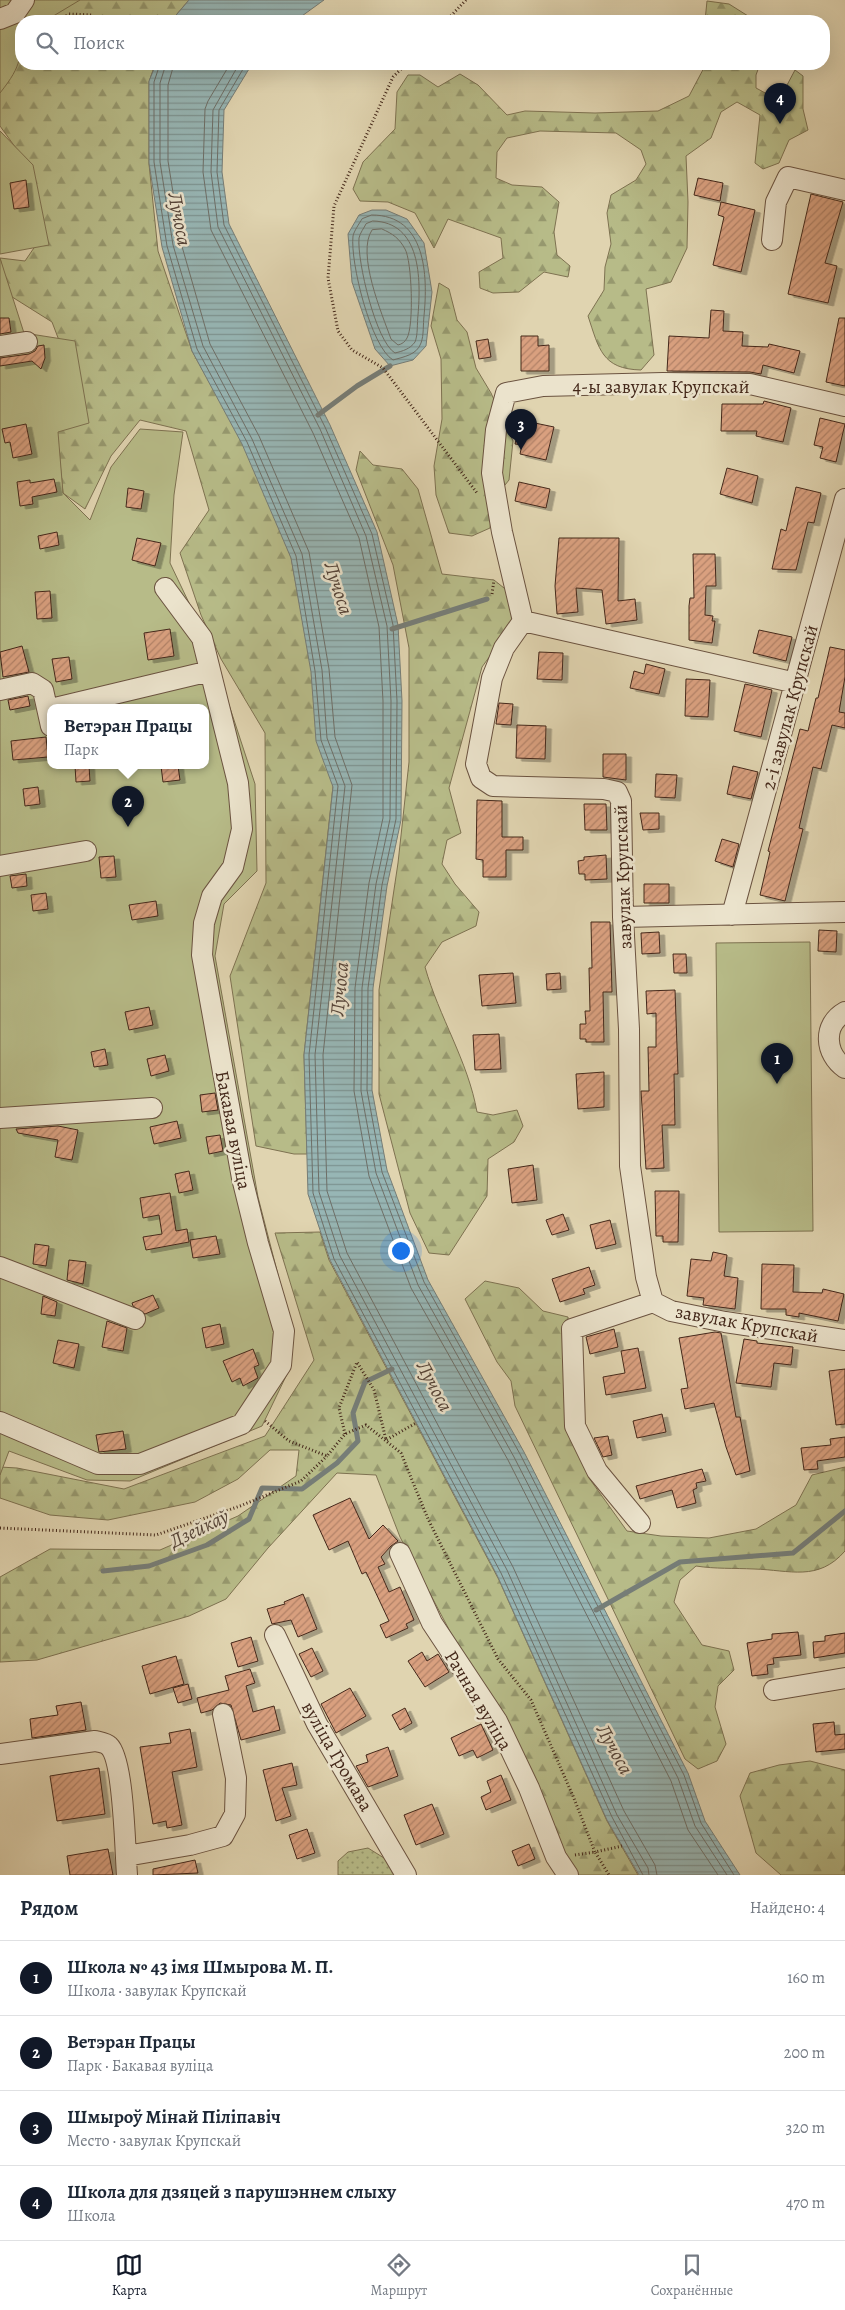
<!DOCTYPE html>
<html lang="ru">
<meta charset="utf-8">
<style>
:root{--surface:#fff;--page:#f2f2f3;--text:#1f2937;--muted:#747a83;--line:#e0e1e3;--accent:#111827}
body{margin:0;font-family:Alegreya,serif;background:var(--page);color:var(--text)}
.you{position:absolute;left:400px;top:1250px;width:18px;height:18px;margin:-12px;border:4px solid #fff;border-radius:50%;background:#1a73e8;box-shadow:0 0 0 8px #1a73e833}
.badge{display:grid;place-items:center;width:32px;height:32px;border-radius:50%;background:var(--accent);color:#fff;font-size:16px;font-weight:700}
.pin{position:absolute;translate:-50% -41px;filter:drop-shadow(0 1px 2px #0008)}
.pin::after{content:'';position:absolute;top:26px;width:18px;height:15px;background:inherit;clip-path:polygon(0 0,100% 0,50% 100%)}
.popup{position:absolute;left:47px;top:704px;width:162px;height:65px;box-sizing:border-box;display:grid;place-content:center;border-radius:10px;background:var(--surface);filter:drop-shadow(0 1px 4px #0005);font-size:16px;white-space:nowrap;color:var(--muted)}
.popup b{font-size:19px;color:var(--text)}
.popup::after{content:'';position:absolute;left:50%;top:100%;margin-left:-10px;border:10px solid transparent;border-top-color:var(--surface)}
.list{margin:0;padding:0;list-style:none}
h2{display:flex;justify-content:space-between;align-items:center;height:65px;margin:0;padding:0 20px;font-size:21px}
h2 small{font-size:16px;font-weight:400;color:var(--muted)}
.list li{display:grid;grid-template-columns:32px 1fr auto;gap:15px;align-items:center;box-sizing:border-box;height:75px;padding:0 20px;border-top:1px solid var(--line)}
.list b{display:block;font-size:19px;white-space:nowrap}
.list p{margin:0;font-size:16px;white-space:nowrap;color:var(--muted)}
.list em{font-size:16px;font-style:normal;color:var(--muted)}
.icon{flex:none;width:28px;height:28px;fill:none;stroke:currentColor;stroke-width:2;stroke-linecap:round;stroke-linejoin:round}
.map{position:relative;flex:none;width:845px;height:1875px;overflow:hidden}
.search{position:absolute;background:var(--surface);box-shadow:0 5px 20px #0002;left:15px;right:15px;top:15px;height:55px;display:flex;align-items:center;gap:12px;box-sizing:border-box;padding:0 18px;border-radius:20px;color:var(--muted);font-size:19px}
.sheet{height:365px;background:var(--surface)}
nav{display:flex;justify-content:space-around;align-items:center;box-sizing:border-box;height:70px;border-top:1px solid var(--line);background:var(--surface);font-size:14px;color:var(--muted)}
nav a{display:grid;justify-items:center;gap:2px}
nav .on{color:var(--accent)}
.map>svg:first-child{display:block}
.grass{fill:url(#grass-dots);stroke:#7e7251}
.forest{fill:url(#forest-firs);stroke:#7e7251}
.green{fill:#b7bb88;stroke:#7e7251;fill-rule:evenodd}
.water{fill:url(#water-rules);stroke:#767d77}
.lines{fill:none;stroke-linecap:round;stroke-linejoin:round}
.shore{stroke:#6e6f68;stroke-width:1}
.stream{stroke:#767d77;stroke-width:5}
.building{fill:url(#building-hatch);stroke:#44281a;filter:url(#shadow)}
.minor-casing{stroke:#6b5340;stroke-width:22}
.path{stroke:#44281a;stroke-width:3;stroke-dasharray:1 2.5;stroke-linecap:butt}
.minor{stroke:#ebe3cc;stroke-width:20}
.labels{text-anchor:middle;stroke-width:5;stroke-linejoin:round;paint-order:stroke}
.street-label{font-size:19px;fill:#44281a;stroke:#ebe3cc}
.water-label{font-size:20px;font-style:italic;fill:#554439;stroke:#ebe3cc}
</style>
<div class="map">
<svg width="845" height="1875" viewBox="0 0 845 1875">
<defs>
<pattern id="grass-dots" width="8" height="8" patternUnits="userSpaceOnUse" patternTransform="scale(1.25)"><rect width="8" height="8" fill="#b7bb88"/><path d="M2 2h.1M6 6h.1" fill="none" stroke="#96986e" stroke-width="1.8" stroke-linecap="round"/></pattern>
<pattern id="forest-firs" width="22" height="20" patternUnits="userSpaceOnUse" patternTransform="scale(1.25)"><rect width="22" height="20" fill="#b7bb88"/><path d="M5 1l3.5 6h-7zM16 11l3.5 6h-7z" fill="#96986e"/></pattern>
<pattern id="water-rules" width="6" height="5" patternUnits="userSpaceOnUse" patternTransform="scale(1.25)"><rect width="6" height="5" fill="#97b6b5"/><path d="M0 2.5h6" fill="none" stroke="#7d9492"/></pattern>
<pattern id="building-hatch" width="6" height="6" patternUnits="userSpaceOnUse" patternTransform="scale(1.25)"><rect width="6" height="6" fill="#d9a07f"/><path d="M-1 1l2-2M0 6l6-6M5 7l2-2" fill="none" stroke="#b28267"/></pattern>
<filter id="shadow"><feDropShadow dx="5.5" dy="3" stdDeviation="0" flood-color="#0004"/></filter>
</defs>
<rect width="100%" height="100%" fill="#e0d4b0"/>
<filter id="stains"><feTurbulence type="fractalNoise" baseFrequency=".004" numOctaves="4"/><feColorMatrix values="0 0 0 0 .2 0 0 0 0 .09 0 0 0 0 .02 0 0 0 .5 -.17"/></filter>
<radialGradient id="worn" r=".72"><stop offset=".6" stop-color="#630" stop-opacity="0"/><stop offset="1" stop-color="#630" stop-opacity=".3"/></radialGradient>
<!-- grass -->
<path class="grass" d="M368 1848 392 1863 398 1875H338V1861L348 1852Z"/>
<!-- forest -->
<path class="forest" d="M63 0H189L171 21H30Z
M707 1 729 4 756 21H705Z
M21 44V64H155L149 82V164L158 251 192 351 244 445 291 557 333 786 304 1055 307 1154H294L256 1146 230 976 266 883 265 733 221 659 201 615 180 553 209 510 186 431 140 420 111 456 85 509 63 493 57 432 68 364 52 322 9 295 0 258 25 261 38 242 18 151 0 126V86Z
M706 64H760L756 75V88L769 95 786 87 795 70 803 76V109L808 130 789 140 779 163 763 169 755 163 760 115 737 102 721 112 711 138 686 156 688 202 687 248 671 282 646 289 654 355 641 370C602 369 599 349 588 316L604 290 605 267 611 244 607 213 611 195 636 180 646 164 641 150 616 133 540 131 507 138 497 152 496 178 512 185 542 187 559 202 554 232 557 255 570 266 568 277 544 272 519 292 493 293 480 288 479 272 503 258 501 238 448 219 434 248 415 213 388 202 360 201 353 189 363 162 395 129 397 92 408 75H420L438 87 460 74 478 85 507 115 525 111 595 113 658 111 689 96Z
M439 283 449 289 457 320 467 332 476 368 491 393 513 441 509 480 493 500 490 528 472 536 449 533 436 495 434 466 442 419 441 359 431 326Z
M360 451 373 465 402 469 418 489 442 574 494 580 514 596 511 627 482 667 449 788 461 833 447 840 442 864 455 884 479 912 476 926 442 942 425 967C439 1017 468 1061 477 1112L493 1115 517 1110 523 1126 514 1142 488 1159 487 1196 449 1255 429 1253 410 1213 379 1094V990L398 863 409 762V648L393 565 356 470Z
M320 1232 329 1260 499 1580 607 1821 638 1875H573L524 1771 400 1537 376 1475 337 1473 268 1548 226 1599 189 1616 120 1636 37 1660 0 1662V1577L50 1549 160 1550 238 1516 296 1476 299 1450H270L238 1479 195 1502 108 1520 50 1515 0 1498V1467L17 1468 124 1489 265 1436 314 1360 275 1233Z
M485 1281 519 1288 543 1311 568 1317 571 1360 569 1424 589 1478 627 1531 661 1536 709 1538 756 1529 796 1505 812 1475 845 1467V1551C818 1582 790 1570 754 1569 734 1568 715 1569 696 1566L680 1580 674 1602 702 1645 729 1651 734 1670 718 1686 715 1707 726 1744 717 1761 698 1769 685 1759 515 1406 511 1381 497 1362 465 1299Z
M810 1761 845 1770V1875H781L756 1853 740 1796 750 1773 779 1765Z"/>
<!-- green -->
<path class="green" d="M0 0H80L45 21H21C21 57 23 64 0 93Z
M0 131 33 165 49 245 0 254Z
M0 258 24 333 75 341 89 423 58 432 63 493 90 520 111 467 140 429 183 432 174 495 170 563 210 647 255 784 257 871 224 904 215 956 258 1197 293 1333 288 1372 262 1426 130 1481 87 1480 9 1451 0 1475ZM51 708H206V766H51Z
M810 942 813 1231 719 1232 716 943Z"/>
<!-- water -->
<path class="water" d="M189 0H324L295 21H171Z
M156 64H252L224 110 222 172 229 224 330 425 377 532 398 625 402 701 401 820 387 886 373 988 372 1090 387 1170 428 1280 524 1452 688 1773 705 1821 740 1875H639L607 1820 497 1575 330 1260 308 1194 304 1055 333 787 316 741 311 672 291 558 242 444 192 351 162 247 149 163V81Z
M372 210H386L407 219 424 243 432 292 426 346 413 360 390 366 375 349 352 282 348 234 359 215Z"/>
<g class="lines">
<!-- shore -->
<path class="shore" d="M160 64 154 82V162L167 246 197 349 247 442 296 556 315 671 321 740 338 786 309 1055 313 1193 334 1259 501 1573 612 1817 643 1875
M166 64 160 83V162L173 245 203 346 252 439 302 554 322 670 327 738 345 786 315 1055 319 1192 340 1256 507 1570 617 1815 648 1868 649 1875
M174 64 168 85V161L181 243 210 344 259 436 309 552 329 669 335 737 352 785 323 1055 327 1191 347 1253 513 1567 624 1811 655 1865 657 1875
M230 64 208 101 205 109 203 172 211 230 313 433 359 538 379 627 383 701V818L369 883 355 988 354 1091 369 1176 411 1288 508 1460 671 1781 688 1830 718 1875
M239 64 213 110 211 172 218 227 320 429 366 536 387 626 391 701 390 819 376 884 362 988 361 1091 376 1173 418 1285 514 1457 678 1778 695 1826 727 1875
M246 64 219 110 217 172 224 225 325 427 372 534 393 625 397 701 396 819 382 885 368 988 367 1090 382 1172 424 1282 520 1454 684 1775 701 1823 734 1875
M372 215C426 215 428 275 424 316 423 324 424 335 421 343 417 355 403 357 393 360 371 347 350 262 353 236 354 231 359 224 362 219Z
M373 221C421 222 421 279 418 315 417 323 418 335 415 342 410 349 403 351 395 353 376 342 357 261 359 238 360 233 364 228 366 224Z
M382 229C393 234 399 238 405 249 412 261 414 326 407 338 405 342 402 344 398 345L391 339C382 314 356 253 372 230Z"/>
<!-- stream -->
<path class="stream" d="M318 415 357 386 390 366
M392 629 487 599
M103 1571 149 1566 207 1545 249 1519 262 1488 302 1489 337 1463 358 1441 353 1413 365 1382 392 1369
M596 1610 680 1562 793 1553 845 1511"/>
</g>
<!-- building -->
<path class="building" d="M698 178 723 183 720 201 694 195Z
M26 180 29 207 14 209 10 183Z
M811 194 843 202 825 263 837 266 828 303 788 294Z
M721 202 755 210 741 272 713 265 724 217 718 215Z
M711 310 724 311 723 331 743 332 742 346 768 347 769 344 800 351 794 373 763 365 761 374 750 372 667 371 669 336 709 338Z
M0 318H9L11 332 0 334Z
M839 318H845V386L826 382Z
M521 336H538V346L549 345V371H521Z
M488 339 491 357 479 359 476 341Z
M44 345 45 358 41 369 32 361 0 366V358L29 354 35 351 38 346Z
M764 401 791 408 783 442 756 436 757 431H721L722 404H763Z
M820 418 845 424 836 462 820 458 823 447 814 445Z
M530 422 554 427 546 460 520 454 522 445 515 444 519 427 529 429Z
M26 424 32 454 13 458 10 442 5 443 2 429Z
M727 468 758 476 752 503 720 494Z
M54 479 57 492 32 497 33 504 20 506 17 482 30 480V483Z
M519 482 550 489 546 508 515 501Z
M796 487 821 493 814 523 808 522 796 570 772 569 781 529 786 531Z
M128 488 144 491 141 509 126 507Z
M57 532 59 545 40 549 38 536Z
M137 538 161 543 155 566 132 560Z
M559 538H619L618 601 635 599 637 620 606 624 602 590 576 588 578 612 557 614 555 586Z
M693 554H715L716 586H706L705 615 713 616 712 621H715L712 643 689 640V606L690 598H694Z
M50 591 52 618 37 619 35 592Z
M170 629 174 656 148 660 144 633Z
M759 630 792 637 786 661 753 653Z
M22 646 29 672 3 677 0 652Z
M830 647 845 650V677L839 712 845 713V728L832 725 821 769 813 767 799 828 803 829 785 901 760 895 770 852 768 851 800 729 808 731 816 698H818Z
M539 652 563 653 562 680 537 679Z
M69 657 72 679 56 682 52 659Z
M646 664 665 669 659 694 630 688 634 671 644 674Z
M686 679 710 680 708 717 685 716Z
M745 684 772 690 761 737 734 731Z
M28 696 30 706 10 710 8 700Z
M499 703 513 704 511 725 496 724Z
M517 725 546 726 545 759 516 758Z
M46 737 48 757 13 760 11 741Z
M603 754H626V780L603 777Z
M75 766H89L90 781 76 782Z
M161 766H178L180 780 163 782Z
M733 766 758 772 751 799 727 794Z
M656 774 677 775 675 798 655 797Z
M38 787 40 804 25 806 23 789Z
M477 800 502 801V837H523V850H506V877H483V860L476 859Z
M584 804H606L607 830H585Z
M640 813H659V829L643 830Z
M722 839 739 844 733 867 715 861Z
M606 855 607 879 585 880V874H579L578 861 584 860V857Z
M114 856 116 877 101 878 99 857Z
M26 874 27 886 12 888 10 876Z
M644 884H669V903H644Z
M46 893 48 909 33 911 31 895Z
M156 901 158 916 132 920 129 905Z
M591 922H610L612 992H603L604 1042H586V1039H580V1024H586L585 1011H590L589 968H592Z
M819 930 837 931 836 952 818 951Z
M659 932 660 953 642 954 641 933Z
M673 954H686L687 973H674Z
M513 973 516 1003 482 1006 479 975Z
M560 973 561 989 547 990 546 974Z
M675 990 678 1074H674L675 1125H662L664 1168 646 1169 641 1091H649L648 1047H656V1013L647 1014 646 991Z
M149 1007 153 1025 129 1030 125 1012Z
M499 1034 501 1069 475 1070 473 1035Z
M105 1049 108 1065 94 1067 91 1052Z
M165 1055 169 1071 151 1076 147 1059Z
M604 1072V1107L578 1109 576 1074Z
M215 1093 218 1110 202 1112 200 1095Z
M177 1121 181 1138 154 1144 150 1127Z
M58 1126 78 1130 72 1160 55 1157 58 1140 18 1133 16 1129Z
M220 1135 223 1151 209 1154 206 1137Z
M533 1165 537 1200 512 1203 508 1169Z
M189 1171 193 1190 179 1193 175 1174Z
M655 1191H679L678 1242H663V1236H656Z
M170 1193 176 1231 187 1229 189 1242 146 1250 143 1237 162 1234 159 1215 143 1218 140 1198Z
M563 1214 569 1230 552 1235 546 1220Z
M610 1220 616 1244 596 1249 590 1225Z
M216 1236 220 1254 193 1258 190 1240Z
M35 1244 49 1246 46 1266 33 1264Z
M713 1252 727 1255 724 1276 738 1278 735 1309 703 1305 704 1298 687 1296 691 1259 711 1261Z
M69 1260 86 1262 83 1284 67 1280Z
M762 1264 794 1265 793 1292 822 1293 823 1289 844 1294 838 1321 799 1313V1317L786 1315V1309H761Z
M589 1267 595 1285 583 1289 585 1294 560 1302 552 1279Z
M153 1295 159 1308 145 1314 133 1306 132 1303Z
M43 1296 57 1302 55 1316 41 1314Z
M107 1321 127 1328 123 1351 102 1347Z
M220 1324 224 1344 206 1348 202 1328Z
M614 1329 618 1347 590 1354 586 1337Z
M715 1332 721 1333 736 1417H740L750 1471 736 1475 726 1447 714 1403 685 1409 681 1389 688 1388 679 1338Z
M744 1339 757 1341V1343L793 1347 791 1365 774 1363 771 1387 736 1383Z
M58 1340 79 1344 74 1368 53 1363Z
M638 1348 646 1388 606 1395 603 1377 625 1373 621 1351Z
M253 1349 259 1365 254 1367 258 1378 243 1386 240 1378 232 1382 223 1361Z
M845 1369V1424L836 1425 829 1371Z
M662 1414 666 1432 637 1438 633 1421Z
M123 1431 126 1449 99 1452 96 1435Z
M608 1436 612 1455 603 1457 594 1438Z
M845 1437V1457L817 1461 818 1469 804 1470 801 1448 831 1445 830 1439Z
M702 1469 706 1481 696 1483 697 1488 693 1490 696 1503 677 1508 672 1490 640 1499 636 1486Z
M350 1498 369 1539 383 1525 398 1541 391 1546 381 1557 385 1564 378 1567 389 1592 400 1587 414 1620 406 1624 408 1628 386 1638 380 1625 389 1621 366 1572 362 1574 348 1541 329 1550 313 1515Z
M303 1594 317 1629 298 1637 291 1620 272 1624 267 1609 285 1604 284 1602Z
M798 1632 801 1655 773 1658 774 1664 767 1665 768 1674 752 1676 747 1643 772 1639V1634Z
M845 1633V1653L814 1658 813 1642 825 1641V1636Z
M251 1637 258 1661 238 1667 231 1643Z
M312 1648 323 1671 311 1677 299 1654Z
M422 1652 427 1661 438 1654 449 1672 425 1687 408 1661Z
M176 1656 184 1684 150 1694 142 1666Z
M250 1669 255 1683 246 1686 253 1712 274 1706 280 1730 241 1740 231 1705 220 1703 212 1710 201 1713 197 1698 229 1690 225 1676Z
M188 1684 192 1699 178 1703 173 1688Z
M350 1688 366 1716 336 1733 321 1704Z
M81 1702 86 1730 32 1738 30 1719 58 1715 56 1706Z
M405 1708 412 1723 400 1730 392 1715Z
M834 1722 835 1735 845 1734V1749L816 1752 813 1724Z
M481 1724 493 1750 477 1758 473 1750 459 1756 451 1738Z
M190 1729 197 1767 172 1772 182 1825 167 1828 166 1821 153 1824 140 1747 171 1743 169 1733Z
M388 1747 398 1776 368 1787 356 1766 368 1762 366 1755Z
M292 1763 297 1785 282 1788 291 1816 276 1821 263 1770Z
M99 1768 105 1814 57 1821 50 1776Z
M501 1775 511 1800 486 1810 481 1797 491 1792 487 1781Z
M432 1804 444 1834 416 1845 404 1815Z
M307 1829 315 1853 297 1859 289 1835Z
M529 1844 535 1859 518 1866 512 1851Z
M108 1849 113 1875H70L67 1856Z
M195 1860 198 1873 153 1875V1869Z"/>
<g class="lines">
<defs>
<path id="minor" d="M0 19 15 13 24 0
M772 240 776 202 788 177 845 190
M0 346 27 342
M845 406 750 384 663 383 543 386 506 393 496 430 492 473 502 532 523 621 504 648 492 678 476 764 481 778 493 786 604 789 617 792 621 801 623 917 629 1029 630 1166 646 1277 653 1302 671 1311 725 1322 845 1340
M523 621 796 683
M0 690 32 683 43 690 51 726
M55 708 210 671
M0 866 86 851
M732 915 845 499
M623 917 845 912
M845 1012C822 1025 825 1054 845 1068
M0 1118 152 1108
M0 1267 135 1319
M0 1422 98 1464H140L242 1424 281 1365 284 1331 258 1243 242 1178 202 955 204 923 212 896 233 867 242 829 238 783 202 638 165 588
M640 1523 597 1471 575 1426 572 1329 653 1302
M400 1553 432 1623 497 1721 529 1788 556 1857 568 1875
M275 1635 317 1724 406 1875
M774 1690 845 1678
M0 1754 95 1741C99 1742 106 1743 109 1746 124 1760 125 1851 127 1875
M126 1856 190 1845 223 1836 235 1814 236 1778 223 1714"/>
</defs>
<!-- minor casing -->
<use href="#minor" class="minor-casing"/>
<!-- path -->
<path class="path" d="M57 21 69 14 92 15
M446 21 466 0
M406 64 393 77 334 206 328 278 338 331 352 350 383 368 477 493
M492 594 494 580
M265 1421 289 1441 327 1456 345 1434 366 1425 401 1453 428 1519 498 1659 531 1700 573 1796 595 1852 622 1846
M345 1434 339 1408 357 1362 374 1390 386 1440 416 1423
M0 1528 156 1535 240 1506 301 1481 327 1456
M575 1855 595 1852 609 1875"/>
<!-- minor -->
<use href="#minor" class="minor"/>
</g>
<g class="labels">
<!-- street labels -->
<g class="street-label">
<text x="661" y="393">4-ы завулак Крупскай</text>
<text transform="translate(789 707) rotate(-75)" y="7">2-і завулак Крупскай</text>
<text transform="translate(622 877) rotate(-92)" y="7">завулак Крупскай</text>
<text transform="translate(234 1130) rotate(79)" y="7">Бакавая вуліца</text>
<text transform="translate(747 1323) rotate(10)" y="7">завулак Крупскай</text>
<text transform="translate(479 1700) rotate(59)" y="7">Рачная вуліца</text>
<text transform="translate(338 1756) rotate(60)" y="7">вуліца Громава</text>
</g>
<!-- water labels -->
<g class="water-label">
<text transform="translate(180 219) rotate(79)" y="7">Лучоса</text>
<text transform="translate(339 588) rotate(72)" y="7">Лучоса</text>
<text transform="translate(339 989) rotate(-85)" y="7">Лучоса</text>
<text transform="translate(435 1386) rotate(62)" y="7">Лучоса</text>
<text transform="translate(199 1528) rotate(-26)" y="7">Дзейкаў</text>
<text transform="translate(615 1749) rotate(61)" y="7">Лучоса</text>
</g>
</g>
<rect width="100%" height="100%" filter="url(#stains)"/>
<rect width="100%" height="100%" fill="url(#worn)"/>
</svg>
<div class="you"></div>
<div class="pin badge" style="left:777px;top:1084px">1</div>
<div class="pin badge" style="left:128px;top:827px">2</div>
<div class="popup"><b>Ветэран Працы</b>Парк</div>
<div class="pin badge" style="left:521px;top:450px">3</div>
<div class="pin badge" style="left:780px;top:124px">4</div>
<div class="search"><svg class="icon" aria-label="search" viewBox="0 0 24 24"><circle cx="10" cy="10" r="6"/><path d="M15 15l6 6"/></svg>Поиск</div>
</div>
<section class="sheet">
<h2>Рядом<small>Найдено: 4</small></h2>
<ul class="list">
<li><span class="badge">1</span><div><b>Школа № 43 імя Шмырова М. П.</b><p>Школа · завулак Крупскай</p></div><em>160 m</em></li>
<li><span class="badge">2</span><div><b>Ветэран Працы</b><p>Парк · Бакавая вуліца</p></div><em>200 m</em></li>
<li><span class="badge">3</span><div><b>Шмыроў Мінай Піліпавіч</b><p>Место · завулак Крупскай</p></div><em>320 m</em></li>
<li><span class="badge">4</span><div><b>Школа для дзяцей з парушэннем слыху</b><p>Школа</p></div><em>470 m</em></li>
</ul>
</section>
<nav>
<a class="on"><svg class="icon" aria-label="map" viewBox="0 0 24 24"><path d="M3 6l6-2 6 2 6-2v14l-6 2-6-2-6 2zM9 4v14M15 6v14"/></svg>Карта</a>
<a><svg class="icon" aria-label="directions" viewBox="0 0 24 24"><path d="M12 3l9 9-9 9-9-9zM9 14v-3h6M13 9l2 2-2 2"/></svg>Маршрут</a>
<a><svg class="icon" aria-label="saved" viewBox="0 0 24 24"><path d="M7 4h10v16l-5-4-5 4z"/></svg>Сохранённые</a>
</nav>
